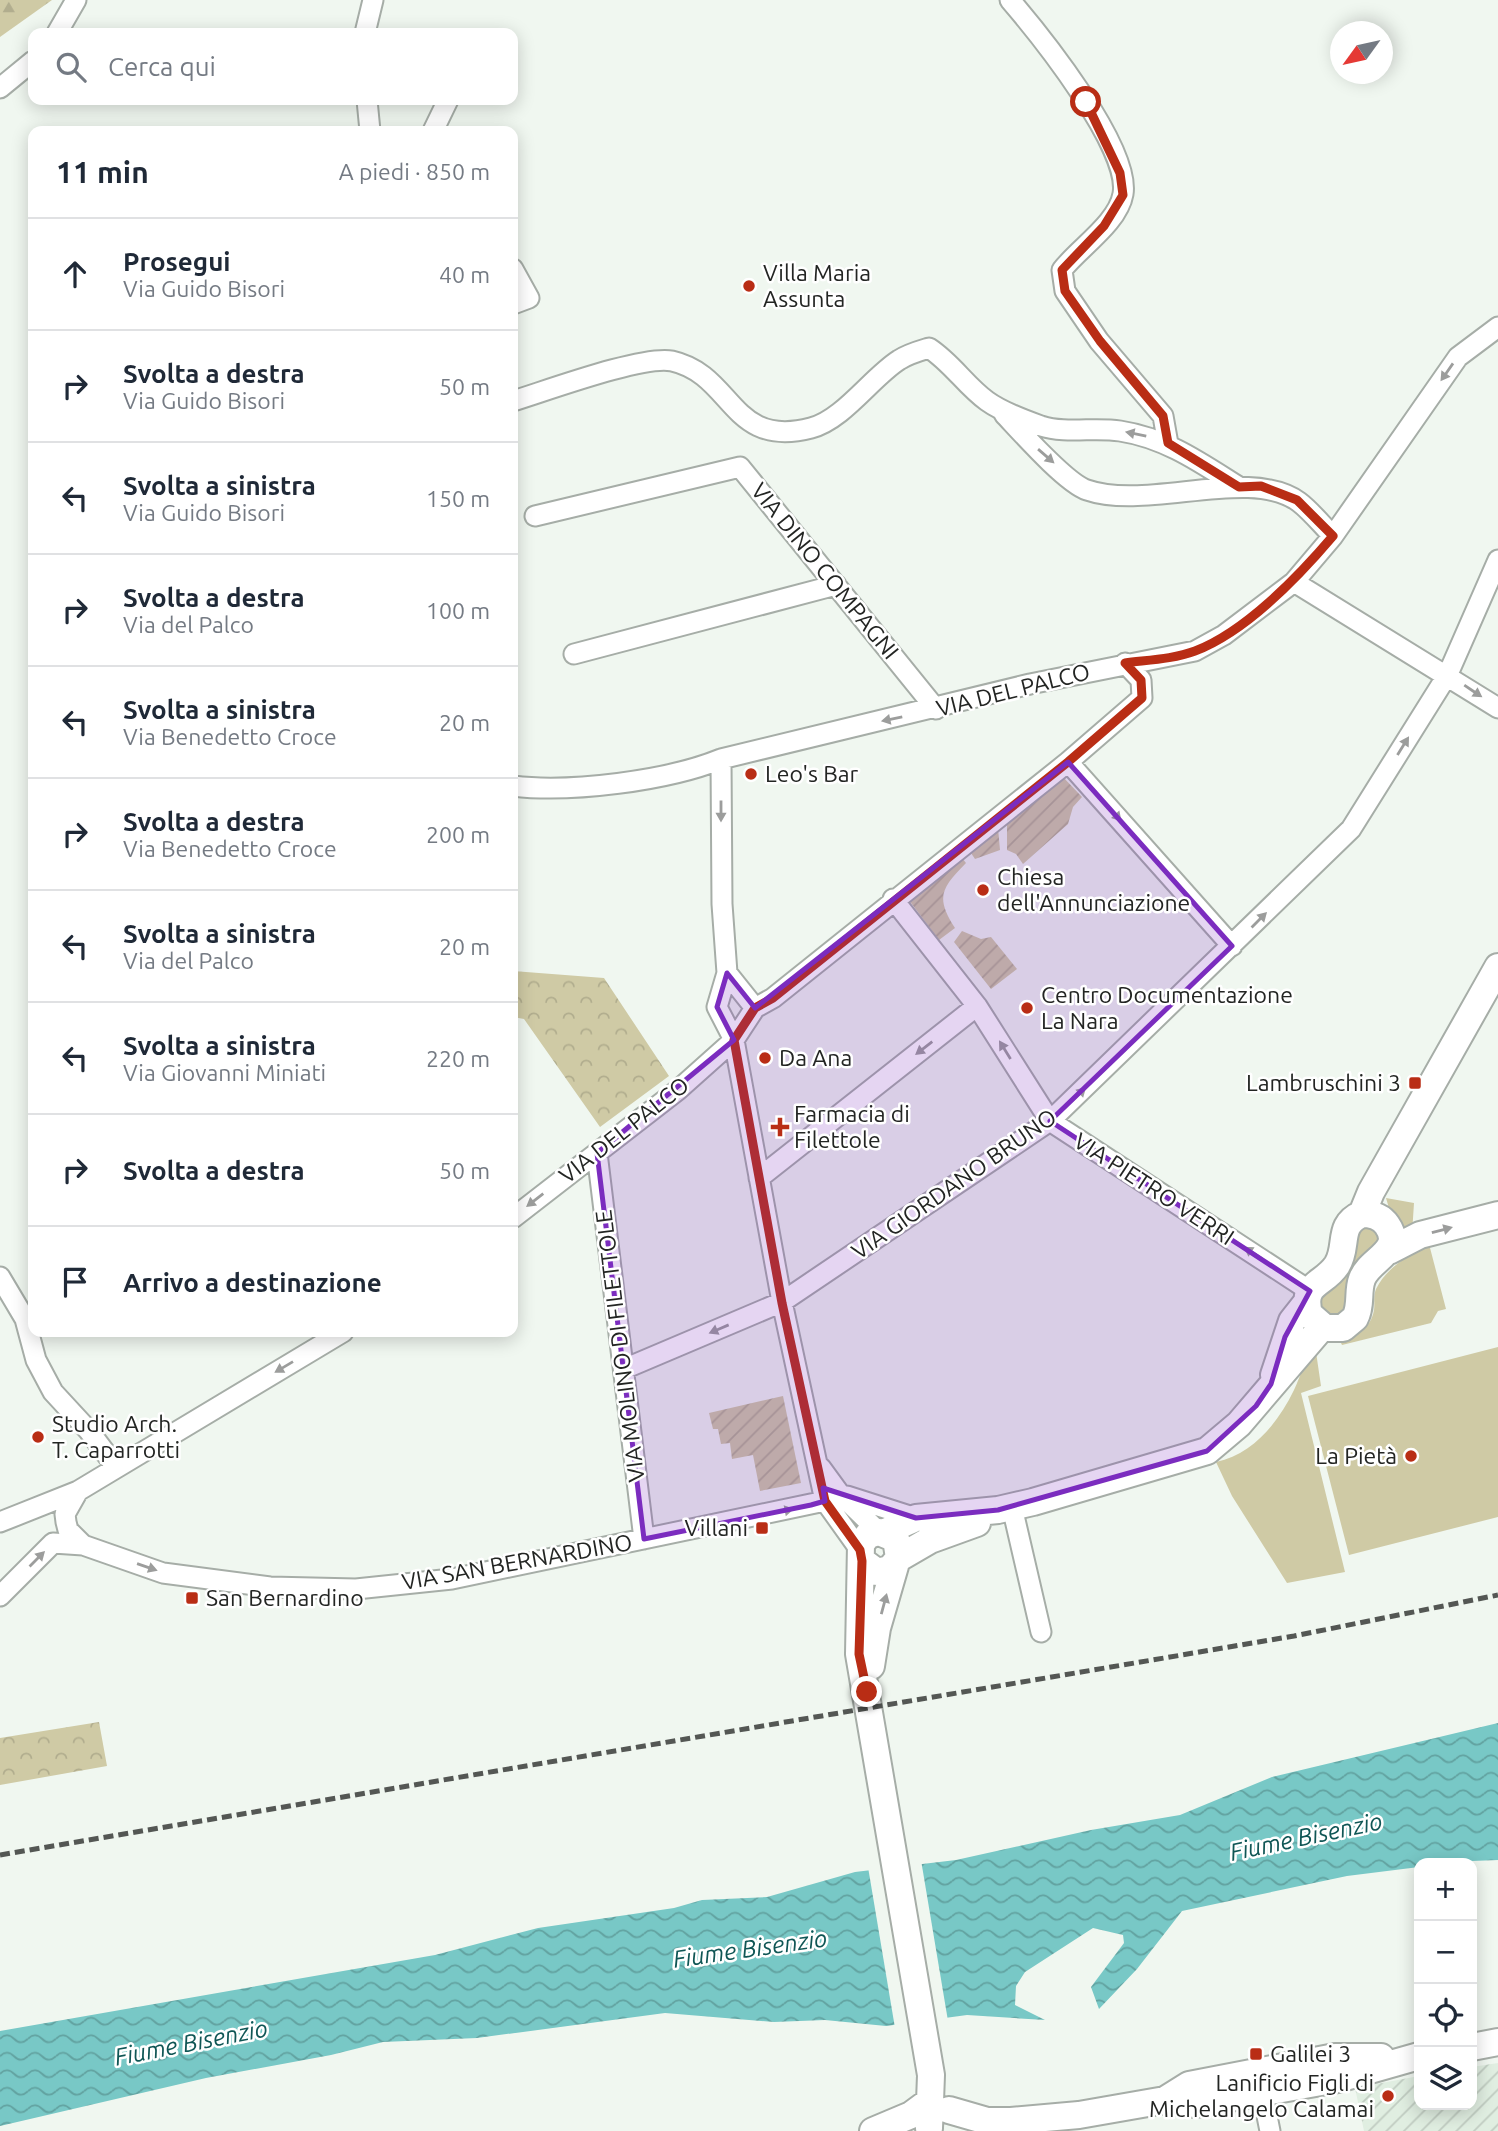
<!DOCTYPE html>
<html lang="it">
<meta charset="utf-8">
<style>
:root{--surface:#fff;--page:#f6f6f7;--text:#1f2937;--muted:#747a83;--line:#e0e1e3}
body{margin:0;font-family:Ubuntu,sans-serif;background:var(--page);color:var(--text)}
.controls{position:absolute;right:21px;bottom:21px;display:grid;overflow:hidden;border-radius:14px;box-shadow:0 4px 18px #0003}
.controls button{width:63px;height:63px;display:grid;place-items:center;padding:0;border:0;border-bottom:2px solid var(--line);background:var(--surface);color:var(--text);font:35px sans-serif}
.compass{position:absolute;left:1330px;top:21px;width:63px;height:63px;border-radius:50%;background:var(--surface);box-shadow:0 4px 18px #0003;rotate:237deg}
.stop{position:absolute;width:21px;height:21px;margin:-16px;border:5px solid #b92d15;border-radius:50%;background:#fff}
.stop.end{background:#b92d15;border-color:#fff;box-shadow:0 2px 7px #0008}
.list{margin:0;padding:0;list-style:none}
h2{display:flex;justify-content:space-between;align-items:center;height:91px;margin:0;padding:0 28px;font-size:30px}
h2 small{font-size:23px;font-weight:400;color:var(--muted)}
.list li{display:grid;grid-template-columns:46px 1fr auto;gap:21px;align-items:center;box-sizing:border-box;height:112px;padding:0 28px;border-top:2px solid var(--line)}
.list b{display:block;font-size:26px;white-space:nowrap}
.list p{margin:0;font-size:23px;white-space:nowrap;color:var(--muted)}
.list em{font-size:23px;font-style:normal;color:var(--muted)}
.icon{flex:none;width:38px;height:38px;fill:none;stroke:currentColor;stroke-width:2;stroke-linecap:round;stroke-linejoin:round}
.map{position:relative;flex:none;width:1498px;height:2131px;overflow:hidden}
.search{position:absolute;background:var(--surface);box-shadow:0 4px 18px #0003;left:28px;top:28px;width:490px;height:77px;display:flex;align-items:center;gap:18px;box-sizing:border-box;padding:0 24px;border-radius:14px;color:var(--muted);font-size:26px}
.panel{position:absolute;background:var(--surface);box-shadow:0 4px 18px #0003;left:28px;top:126px;width:490px;height:1211px;border-radius:14px}
.map>svg:first-child{display:block}
.industrial{fill:url(#industrial-furrows)}
.grass{fill:#cfcaa5}
.forest{fill:url(#forest-firs)}
.park{fill:url(#park-crowns)}
.garden{fill:url(#garden-furrows)}
.water{fill:url(#water-waves)}
.pier{fill:#f0f7f0}
.lines{fill:none;stroke-linecap:round;stroke-linejoin:round}
.street-casing{stroke:#a6ada7;stroke-width:23}
.secondary-casing{stroke:#a6ada7;stroke-width:30}
.street{stroke:#fff;stroke-width:19}
.secondary{stroke:#fff;stroke-width:26}
.rail{stroke:#545754;stroke-width:5;stroke-dasharray:10 5;stroke-linecap:butt}
.oneway{fill:#9c9d9c}
.route{stroke:#b92d15;stroke-width:9}
.marked{fill:#7b2cbf;fill-opacity:0.2;stroke:#7b2cbf;stroke-width:5;stroke-linejoin:round}
.poi-dot{fill:#b92d15;stroke:#fff;stroke-width:2.5}
.labels{text-anchor:middle;stroke-width:5;stroke-linejoin:round;paint-order:stroke}
.poi-label{font-size:23px;fill:#232523;stroke:#fff;text-anchor:start}
.street-label{font-size:23px;fill:#232523;stroke:#fff}
.water-label{font-size:24px;font-style:italic;fill:#0f5655;stroke:#fff}
</style>
<div class="map">
<svg width="1498" height="2131" viewBox="0 0 1498 2131">
<defs>
<pattern id="industrial-furrows" width="10" height="10" patternUnits="userSpaceOnUse" patternTransform="scale(1.75)"><rect width="10" height="10" fill="#e0eee1"/><path d="M-1 1l2-2M0 10L10 0M9 11l2-2" fill="none" stroke="#c0ccc1"/></pattern>
<pattern id="forest-firs" width="22" height="20" patternUnits="userSpaceOnUse" patternTransform="scale(1.75)"><rect width="22" height="20" fill="#cfcaa5"/><path d="M5 1l3.5 6h-7zM16 11l3.5 6h-7z" fill="#b1ad8e"/></pattern>
<pattern id="park-crowns" width="20" height="18" patternUnits="userSpaceOnUse" patternTransform="scale(1.75)"><rect width="20" height="18" fill="#cfcaa5"/><path d="M2 6a3 3 0 1 1 6 0M12 15a3 3 0 1 1 6 0" fill="none" stroke="#b1ad8e"/></pattern>
<pattern id="garden-furrows" width="10" height="10" patternUnits="userSpaceOnUse" patternTransform="scale(1.75)"><rect width="10" height="10" fill="#cfcaa5"/><path d="M-1 1l2-2M0 10L10 0M9 11l2-2" fill="none" stroke="#b1ad8e"/></pattern>
<pattern id="water-waves" width="16" height="10" patternUnits="userSpaceOnUse" patternTransform="scale(1.75)"><rect width="16" height="10" fill="#78c8c6"/><path d="M0 5q4-4 8 0t8 0" fill="none" stroke="#62a2a0"/></pattern>
</defs>
<rect width="100%" height="100%" fill="#f0f7f0"/>
<!-- industrial -->
<path class="industrial" d="M1498 2063V2131H1364L1355 2088 1419 2076V2105H1472V2067Z"/>
<!-- grass -->
<path class="grass" d="M1386 1198 1414 1203 1412 1234 1398 1239Z
M1365 1226 1374 1228 1379 1240 1354 1266 1346 1308 1342 1314 1333 1317 1323 1312 1319 1302C1324 1291 1331 1290 1340 1282 1353 1270 1357 1251 1355 1234Z
M1429 1244 1446 1309 1438 1311 1431 1323 1342 1345 1341 1343C1356 1337 1371 1328 1374 1310 1375 1303 1373 1296 1376 1289 1387 1267 1409 1255 1429 1244Z
M1498 1347V1517L1349 1555 1308 1396Z
M1316 1352 1321 1386 1301 1393 1345 1572 1287 1583 1232 1496 1216 1462C1253 1454 1278 1423 1294 1390 1301 1375 1303 1362 1316 1352Z"/>
<!-- forest -->
<path class="forest" d="M0 0H52L0 37Z"/>
<!-- park -->
<path class="park" d="M513 971 604 978 669 1076 600 1127 524 1019 513 1017Z
M99 1722 107 1766 0 1785V1738Z"/>
<!-- garden -->
<path class="garden" d="M1063 777 1082 797 1073 807 1068 824 1023 864 1016 854 1007 850V819Z
M998 828 1000 850 975 859 969 850Z
M962 858 966 863C943 887 934 896 955 928L939 940 908 899Z
M962 931 981 939 991 937 1017 969 991 989 954 942Z
M783 1396 801 1483 760 1491 753 1455 732 1459 730 1443 721 1444 718 1429H713L709 1413Z"/>
<!-- water -->
<path class="water" d="M1498 1723V1860L1419 1863V1867L1347 1876 1182 1911 1137 1969 1099 2009 1091 1987 1124 1943 1123 1935 1093 1928 1025 1972 1016 1986 1015 2005 1045 2020 967 2015 886 2026 825 2020 774 2022 665 2013 477 2038 383 2042 331 2055 206 2078 0 2126V2031L435 1955 538 1928 674 1908 702 1900 767 1897 855 1872 956 1860 1091 1830 1180 1815 1272 1777Z"/>
<!-- pier -->
<path class="pier" d="M921 1860 948 2021 895 2028 868 1867Z"/>
<g class="lines">
<defs>
<path id="street" d="M1010 0C1040 35 1131 148 1123 194 1118 223 1079 248 1062 270L1065 291 1099 341 1163 416 1168 444
M57 33 76 0
M365 33 373 0
M0 88 33 61
M367 100 370 131
M433 131 448 100
M513 269 529 298 513 304
M513 401C546 391 643 355 672 361 734 375 730 449 811 428 843 420 872 377 899 360 908 354 919 351 929 348 952 363 966 386 987 401 1002 412 1024 420 1041 426 1066 434 1094 427 1120 431 1166 438 1201 463 1239 487
M1004 414C1021 432 1066 483 1087 490 1147 511 1250 466 1299 502 1311 511 1322 525 1333 536
M535 516 740 467 936 709
M1294 582 1498 708
M574 654 836 585
M1068 762 1232 946
M513 786C570 793 667 781 721 759
M893 899 977 1006 1050 1121 1310 1291
M727 973 755 1008
M597 1153 644 1539
M759 1178 977 1006
M513 1218 678 1090 734 1040 755 1008 773 998 1068 762 1142 698 1141 680 1125 663
M0 1277 25 1319 36 1360 53 1392 89 1431 116 1467
M624 1369 782 1302 1050 1121 1351 829 1448 674 1498 560
M821 1468 840 1494 879 1532
M78 1491 65 1514 66 1522 68 1530 83 1545 163 1573 270 1587 356 1589 452 1579 825 1501
M847 1496 916 1518
M1012 1507 1041 1632
M0 1522 78 1491 343 1332
M860 1550 825 1501 782 1302 734 1040 717 1007 727 973 722 904 721 759 1030 684 1195 651 1224 635 1294 582 1333 536 1458 357 1498 327
M0 1596 53 1543 83 1545
M1262 2091 1270 2131"/>
<path id="secondary" d="M1362 1214C1372 1214 1381 1216 1387 1225 1405 1251 1369 1259 1362 1279 1357 1292 1362 1305 1355 1318L1343 1328H1325L1309 1314C1301 1282 1323 1286 1337 1265 1349 1246 1336 1225 1362 1214Z
M1362 1214 1371 1192 1498 967
M1389 1251 1420 1235 1498 1215
M1274 1375 1292 1321 1307 1302
M885 1532 916 1518 998 1510 1033 1502 1207 1451 1239 1424 1322 1327
M899 1558 930 1540 977 1523
M862 1561 877 1572 890 1569 899 1558 896 1539 879 1532 868 1535 861 1544 859 1654 931 2075 929 2128
M871 1666 877 1628 895 1566
M1472 2047 1498 2042
M1165 2100 1189 2085 1335 2057H1381
M949 2110 987 2121H1011L1079 2115 1165 2100 1196 2104 1338 2079 1419 2056
M873 2131 911 2115 930 2101"/>
</defs>
<!-- street casing -->
<use href="#street" class="street-casing"/>
<!-- secondary casing -->
<use href="#secondary" class="secondary-casing"/>
<!-- street -->
<use href="#street" class="street"/>
<!-- secondary -->
<use href="#secondary" class="secondary"/>
<!-- rail -->
<path class="rail" d="M0 1855 1294 1636 1498 1595"/>
</g>
<!-- one-way arrows -->
<defs><path id="oneway-solid" d="M-6-.8H1V-3.2L6.5 0L1 3.2V.8H-6Z" transform="scale(1.75)"/></defs>
<g class="oneway">
<use href="#oneway-solid" transform="translate(1447 372) rotate(125)"/>
<use href="#oneway-solid" transform="translate(1136 434) rotate(-168)"/>
<use href="#oneway-solid" transform="translate(1046 456) rotate(41)"/>
<use href="#oneway-solid" transform="translate(1473 691) rotate(34)"/>
<use href="#oneway-solid" transform="translate(892 719) rotate(168)"/>
<use href="#oneway-solid" transform="translate(1403 746) rotate(-58)"/>
<use href="#oneway-solid" transform="translate(721 811) rotate(90)"/>
<use href="#oneway-solid" transform="translate(1114 813) rotate(48)"/>
<use href="#oneway-solid" transform="translate(1259 920) rotate(-45)"/>
<use href="#oneway-solid" transform="translate(924 1048) rotate(142)"/>
<use href="#oneway-solid" transform="translate(1005 1050) rotate(-122)"/>
<use href="#oneway-solid" transform="translate(1078 1095) rotate(-44)"/>
<use href="#oneway-solid" transform="translate(535 1200) rotate(142)"/>
<use href="#oneway-solid" transform="translate(1442 1230) rotate(-15)"/>
<use href="#oneway-solid" transform="translate(1253 1253) rotate(-147)"/>
<use href="#oneway-solid" transform="translate(719 1329) rotate(157)"/>
<use href="#oneway-solid" transform="translate(284 1367) rotate(149)"/>
<use href="#oneway-solid" transform="translate(783 1511) rotate(-11)"/>
<use href="#oneway-solid" transform="translate(37 1559) rotate(-45)"/>
<use href="#oneway-solid" transform="translate(147 1567) rotate(19)"/>
<use href="#oneway-solid" transform="translate(884 1604) rotate(-75)"/>
</g>
<g class="lines">
<!-- route -->
<path class="route" d="M867 1692 859 1654 862 1561 860 1550 825 1501 782 1303 734 1040 755 1008 773 998 1068 762 1142 698 1141 680 1125 663C1148 660 1174 659 1195 651 1245 632 1299 576 1333 536L1297 500 1261 486 1239 487 1168 443 1163 416 1100 341 1065 291 1062 270 1104 226 1123 195 1120 173 1086 102"/>
</g>
<!-- marked area -->
<path class="marked" d="M1068 762 1232 946 1050 1121 1310 1291 1285 1337 1271 1384 1256 1406 1207 1451 998 1510 916 1518 823 1488 825 1501 811 1505 644 1539 597 1153 734 1040 717 1007 727 973 755 1008Z"/>
<!-- markers -->
<g class="poi-dot">
<circle cx="749" cy="286" r="7"/>
<circle cx="751" cy="774" r="7"/>
<circle cx="983" cy="890" r="7"/>
<circle cx="1027" cy="1008" r="7"/>
<circle cx="765" cy="1058" r="7"/>
<rect x="1408" y="1076" width="14" height="14" rx="3.5"/>
<path d="M776.5 1116.5h7v7h7v7h-7v7h-7v-7h-7v-7h7z"/>
<circle cx="38" cy="1437" r="7"/>
<circle cx="1411" cy="1456" r="7"/>
<rect x="755" y="1521" width="14" height="14" rx="3.5"/>
<rect x="185" y="1591" width="14" height="14" rx="3.5"/>
<rect x="1249" y="2047" width="14" height="14" rx="3.5"/>
<circle cx="1388" cy="2096" r="7"/>
</g>
<g class="labels">
<!-- poi labels -->
<g class="poi-label">
<text x="763" y="281">Villa Maria<tspan x="763" dy="26">Assunta</tspan></text>
<text x="765" y="782">Leo's Bar</text>
<text x="997" y="885">Chiesa<tspan x="997" dy="26">dell'Annunciazione</tspan></text>
<text x="1041" y="1003">Centro Documentazione<tspan x="1041" dy="26">La Nara</tspan></text>
<text x="779" y="1066">Da Ana</text>
<text x="1401" y="1091" text-anchor="end">Lambruschini 3</text>
<text x="794" y="1122">Farmacia di<tspan x="794" dy="26">Filettole</tspan></text>
<text x="52" y="1432">Studio Arch.<tspan x="52" dy="26">T. Caparrotti</tspan></text>
<text x="1397" y="1464" text-anchor="end">La Pietà</text>
<text x="748" y="1536" text-anchor="end">Villani</text>
<text x="206" y="1606">San Bernardino</text>
<text x="1270" y="2062">Galilei 3</text>
<text x="1374" y="2091" text-anchor="end">Lanificio Figli di<tspan x="1374" dy="26">Michelangelo Calamai</tspan></text>
</g>
<!-- street labels -->
<g class="street-label">
<text transform="translate(825 571) rotate(51)" y="8">VIA DINO COMPAGNI</text>
<text transform="translate(1013 690) rotate(-14)" y="8">VIA DEL PALCO</text>
<text transform="translate(624 1130) rotate(-38)" y="8">VIA DEL PALCO</text>
<text transform="translate(954 1184) rotate(-35)" y="8">VIA GIORDANO BRUNO</text>
<text transform="translate(1154 1189) rotate(33)" y="8">VIA PIETRO VERRI</text>
<text transform="translate(620 1346) rotate(-97)" y="8">VIA MOLINO DI FILETTOLE</text>
<text transform="translate(517 1562) rotate(-10)" y="8">VIA SAN BERNARDINO</text>
</g>
<!-- water labels -->
<g class="water-label">
<text transform="translate(1306 1837) rotate(-12)" y="8">Fiume Bisenzio</text>
<text transform="translate(750 1949) rotate(-8)" y="8">Fiume Bisenzio</text>
<text transform="translate(191 2043) rotate(-11)" y="8">Fiume Bisenzio</text>
</g>
</g>
</svg>
<div class="controls">
<button>+</button>
<button>−</button>
<button><svg class="icon" aria-label="locate" viewBox="0 0 24 24"><circle cx="12" cy="12" r="6"/><path d="M12 2v4M12 18v4M2 12h4M18 12h4"/></svg></button>
<button><svg class="icon" aria-label="layers" viewBox="0 0 24 24"><path d="M12 4l9 5-9 5-9-5zM3 14l9 5 9-5"/></svg></button>
</div>
<svg class="compass" viewBox="-18 -18 36 36"><path d="M0-13l5 13h-10z" fill="#e53935"/><path d="M0 13l5-13h-10z" fill="#747a83"/></svg>
<div class="stop" style="left:1086px;top:102px"></div>
<div class="stop end" style="left:867px;top:1692px"></div>
<div class="search"><svg class="icon" aria-label="search" viewBox="0 0 24 24"><circle cx="10" cy="10" r="6"/><path d="M15 15l6 6"/></svg>Cerca qui</div>
<section class="panel">
<h2>11 min<small>A piedi · 850 m</small></h2>
<ul class="list">
<li><svg class="icon" aria-label="ahead" viewBox="0 0 24 24"><path d="M12 20V5M6 11l6-6 6 6"/></svg><div><b>Prosegui</b><p>Via Guido Bisori</p></div><em>40 m</em></li>
<li><svg class="icon" aria-label="right" viewBox="0 0 24 24"><path d="M7 20v-9h11M14 6l5 5-5 5"/></svg><div><b>Svolta a destra</b><p>Via Guido Bisori</p></div><em>50 m</em></li>
<li><svg class="icon" aria-label="left" viewBox="0 0 24 24"><path d="M17 20v-9H6M10 6l-5 5 5 5"/></svg><div><b>Svolta a sinistra</b><p>Via Guido Bisori</p></div><em>150 m</em></li>
<li><svg class="icon" aria-label="right" viewBox="0 0 24 24"><path d="M7 20v-9h11M14 6l5 5-5 5"/></svg><div><b>Svolta a destra</b><p>Via del Palco</p></div><em>100 m</em></li>
<li><svg class="icon" aria-label="left" viewBox="0 0 24 24"><path d="M17 20v-9H6M10 6l-5 5 5 5"/></svg><div><b>Svolta a sinistra</b><p>Via Benedetto Croce</p></div><em>20 m</em></li>
<li><svg class="icon" aria-label="right" viewBox="0 0 24 24"><path d="M7 20v-9h11M14 6l5 5-5 5"/></svg><div><b>Svolta a destra</b><p>Via Benedetto Croce</p></div><em>200 m</em></li>
<li><svg class="icon" aria-label="left" viewBox="0 0 24 24"><path d="M17 20v-9H6M10 6l-5 5 5 5"/></svg><div><b>Svolta a sinistra</b><p>Via del Palco</p></div><em>20 m</em></li>
<li><svg class="icon" aria-label="left" viewBox="0 0 24 24"><path d="M17 20v-9H6M10 6l-5 5 5 5"/></svg><div><b>Svolta a sinistra</b><p>Via Giovanni Miniati</p></div><em>220 m</em></li>
<li><svg class="icon" aria-label="right" viewBox="0 0 24 24"><path d="M7 20v-9h11M14 6l5 5-5 5"/></svg><div><b>Svolta a destra</b></div><em>50 m</em></li>
<li><svg class="icon" aria-label="arrive" viewBox="0 0 24 24"><path d="M6 21V4h12l-3 4 3 4H6"/></svg><div><b>Arrivo a destinazione</b></div></li>
</ul>
</section>
</div>
